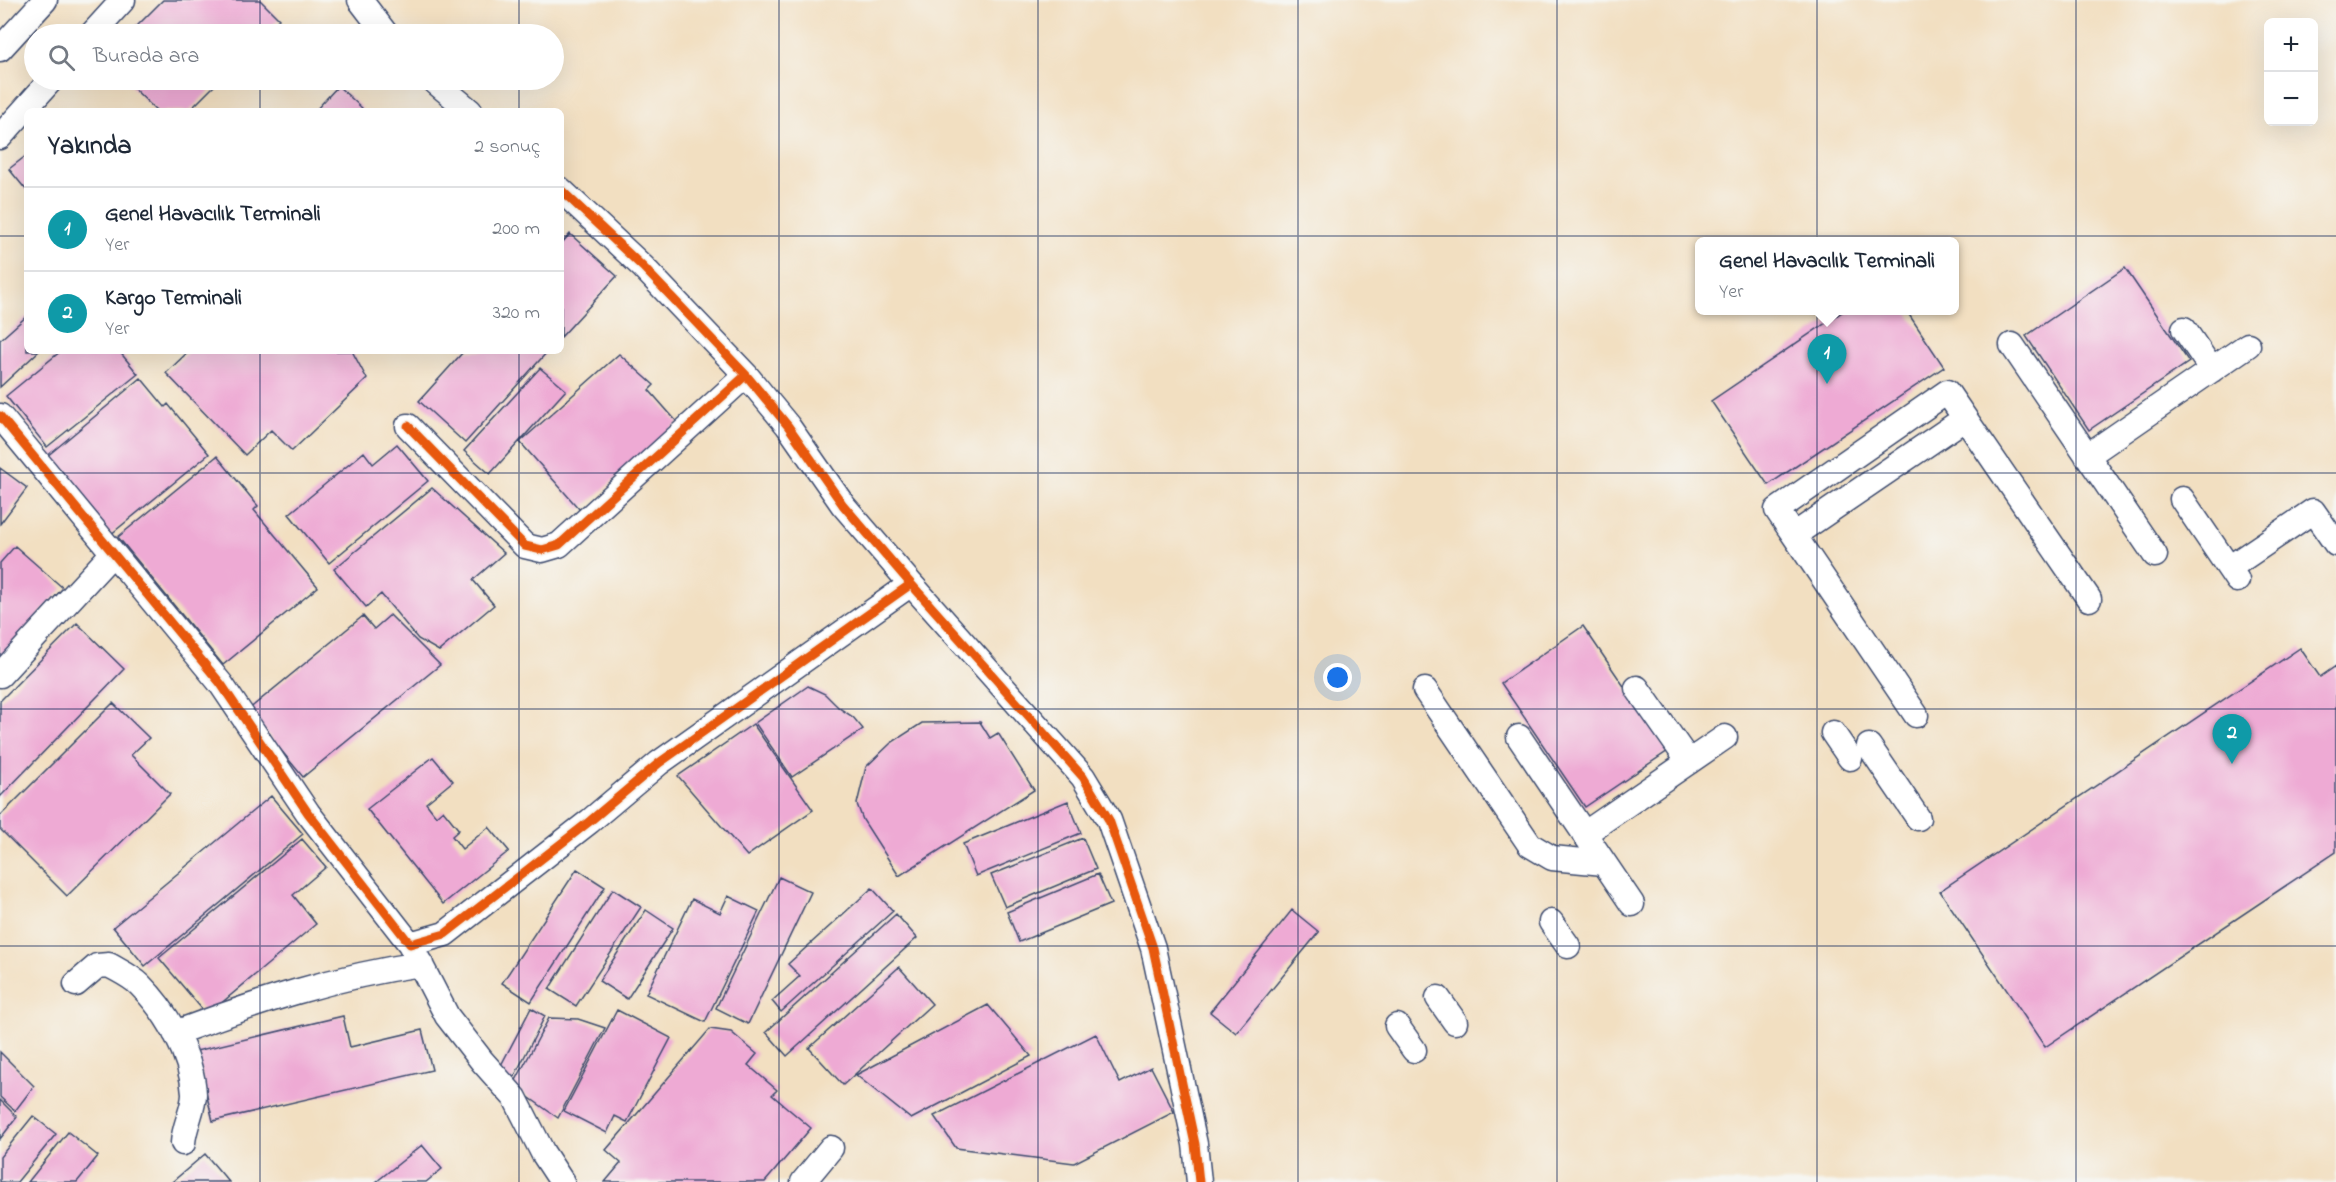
<!DOCTYPE html>
<html lang="tr">
<meta charset="utf-8">
<style>
:root{--surface:#fff;--page:#f6f6f7;--text:#1f2937;--muted:#747a83;--line:#e0e1e3;--accent:#b5179e}
body{margin:0;font-family:"Indie Flower",sans-serif;background:var(--page);color:var(--text)}
.controls{position:absolute;right:18px;top:18px;display:grid;overflow:hidden;border-radius:9px;box-shadow:0 6px 24px #0002}
.controls button{width:54px;height:54px;display:grid;place-items:center;padding:0;border:0;border-bottom:2px solid var(--line);background:var(--surface);color:var(--text);font:30px sans-serif}
.you{position:absolute;left:1338px;top:678px;width:21px;height:21px;margin:-15px;border:4px solid #fff;border-radius:50%;background:#1a73e8;box-shadow:0 0 0 9px #1a73e833}
.badge{display:grid;place-items:center;width:39px;height:39px;border-radius:50%;background:var(--accent);color:#fff;font-size:20px;font-weight:700}
.pin{position:absolute;translate:-50% -50px;filter:drop-shadow(0 2px 3px #0008)}
.pin::after{content:'';position:absolute;top:32px;width:21px;height:18px;background:inherit;clip-path:polygon(0 0,100% 0,50% 100%)}
.popup{position:absolute;left:1695px;top:237px;width:264px;height:78px;box-sizing:border-box;display:grid;place-content:center;border-radius:9px;background:var(--surface);filter:drop-shadow(0 2px 4px #0005);font-size:20px;white-space:nowrap;color:var(--muted)}
.popup b{font-size:22px;color:var(--text)}
.popup::after{content:'';position:absolute;left:50%;top:100%;margin-left:-12px;border:12px solid transparent;border-top-color:var(--surface)}
.list{margin:0;padding:0;list-style:none}
h2{display:flex;justify-content:space-between;align-items:center;height:78px;margin:0;padding:0 24px;font-size:26px}
h2 small{font-size:20px;font-weight:400;color:var(--muted)}
.list li{display:grid;grid-template-columns:39px 1fr auto;gap:18px;align-items:center;box-sizing:border-box;height:84px;padding:0 24px;border-top:2px solid var(--line)}
.list b{display:block;font-size:22px;white-space:nowrap}
.list p{margin:0;font-size:20px;white-space:nowrap;color:var(--muted)}
.list em{font-size:20px;font-style:normal;color:var(--muted)}
.icon{flex:none;width:33px;height:33px;fill:none;stroke:currentColor;stroke-width:2;stroke-linecap:round;stroke-linejoin:round}
.map{position:relative;flex:none;width:2336px;height:1182px;overflow:hidden}
.search{position:absolute;background:var(--surface);box-shadow:0 6px 24px #0002;left:24px;top:24px;width:540px;height:66px;display:flex;align-items:center;gap:15px;box-sizing:border-box;padding:0 21px;border-radius:33px;color:var(--muted);font-size:22px}
.panel{position:absolute;background:var(--surface);box-shadow:0 6px 24px #0002;left:24px;top:108px;width:540px;height:246px;border-radius:9px}
.map>svg:first-child{display:block}
.building{fill:#eeaad4}
.lines{fill:none;stroke-linecap:round;stroke-linejoin:round}
.minor-casing{stroke:#3b496d;stroke-width:27}
.minor{stroke:#fff;stroke-width:24}
.cycleway-casing{stroke:#f6f6f2;stroke-width:13}
.cycleway{stroke:#e8590c;stroke-width:9}
.grid{fill:none;stroke:#1b2f5e;stroke-width:1.5;stroke-opacity:0.55}
</style>
<div class="map">
<svg width="2336" height="1182" viewBox="0 0 2336 1182">
<rect width="100%" height="100%" fill="#f6f6f2"/>
<filter id="ink" filterUnits="userSpaceOnUse"><feTurbulence type="fractalNoise" baseFrequency=".0167" numOctaves="2"/><feDisplacementMap in="SourceGraphic" scale="12" xChannelSelector="R" yChannelSelector="G"/><feConvolveMatrix kernelMatrix="1 2 1 2 8 2 1 2 1" color-interpolation-filters="sRGB"/></filter>
<filter id="wash" filterUnits="userSpaceOnUse"><feTurbulence type="fractalNoise" baseFrequency=".008" numOctaves="4" result="noise"/><feDisplacementMap in="SourceGraphic" scale="24" xChannelSelector="R" yChannelSelector="G"/><feGaussianBlur stdDeviation="1.35" result="paint"/><feColorMatrix in="noise" values="0 0 0 0 0 0 0 0 0 0 0 0 0 0 0 0 0 1.4 0 .05"/><feComposite in="paint" operator="in"/></filter>
<g filter="url(#wash)">
<rect width="100%" height="100%" fill="#f2dfc1"/>
<g id="blocks">
<!-- building -->
<path class="building" d="M163 0H260L279 19 264 34H129Z
M125 80H220L189 111H157Z
M338 86 362 108 360 111H315Z
M27 155V191L9 169Z
M570 234 617 276 561 337V244Z
M2125 268 2189 362 2089 430 2026 336Z
M1845 310H1906L1944 367 1768 485 1711 401Z
M27 316V351H39L0 387V340Z
M61 351H119L138 374 47 447 6 396Z
M189 351H352L367 379 292 451 271 430 245 455 166 373Z
M464 351H548L465 443 419 401Z
M619 354 654 385 649 390 678 423 580 510 520 442Z
M540 368 566 390 490 474 464 451Z
M141 378 165 407 168 404 209 454 110 535 46 457Z
M397 444 428 481 329 563 289 514 364 452 373 464Z
M217 456 258 506 254 510 318 587 223 665 118 537Z
M0 468 27 488 0 524Z
M432 488 504 553 473 580 494 605 439 651 418 639 381 594 366 607 334 569Z
M15 546 63 588 0 659V563Z
M390 615 440 665 303 777 248 710 363 616 374 629Z
M77 623 124 669 0 797V701Z
M1583 626 1668 751 1585 807 1501 683Z
M2300 648 2320 677 2336 666V852L2045 1047 1940 891Z
M808 686 825 694 839 708 853 717 863 729 792 777 755 723Z
M113 703 149 738 131 755 170 794 67 896 0 829V816Z
M980 722 990 738 998 733 1034 790 899 876 863 820 857 804 866 767 891 743 922 723Z
M753 724 813 810 747 856 678 776Z
M433 757 453 781 426 803 436 816 443 810 459 830 452 836 462 849 489 827 509 851 443 904 367 809Z
M271 796 303 834 145 966 113 927Z
M1068 801 1081 833 976 876 963 844Z
M1083 838 1096 869 1005 907 991 875Z
M302 839 326 867 293 895 316 924 207 1015 159 958Z
M577 869 605 887 531 1002 502 983Z
M1098 874 1111 904 1019 942 1007 912Z
M779 877 811 892 748 1024 716 1008Z
M872 888 893 911 781 1012 772 1001 800 976 788 964Z
M613 889 641 907 576 1006 549 989Z
M728 896 759 911 705 1022 646 994 692 899 720 913Z
M646 910 673 928 627 999 599 981Z
M1292 910 1319 932 1236 1033 1210 1012Z
M896 914 917 938 787 1056 766 1032Z
M899 967 932 1004 843 1085 809 1048Z
M988 1005 1031 1056 911 1119 856 1075Z
M531 1008 545 1016 511 1083 498 1071Z
M617 1010 671 1038 627 1122 615 1116 607 1133 564 1111Z
M343 1016 350 1047 422 1030 432 1070 213 1121 196 1051Z
M549 1018 578 1019 605 1028 558 1118 513 1086Z
M710 1029 731 1032 757 1054 748 1065 777 1090 772 1095 811 1128 765 1182H605L621 1163 606 1150Z
M1096 1034 1120 1083 1151 1067 1174 1112 1074 1163 956 1148 934 1116Z
M0 1052 34 1086 15 1111 0 1097Z
M0 1100 17 1117 0 1139Z
M33 1116 56 1134 17 1182H0V1157Z
M68 1132 98 1156 77 1182H28Z
M422 1145 442 1169 426 1182H376Z
M205 1154 229 1182H172Z"/>
</g>
</g>
<g filter="url(#ink)">
<use href="#blocks" fill-opacity="0" stroke="#3b496d" stroke-width="1.5"/>
<g class="lines">
<defs>
<path id="minor" d="M360 0 386 34
M92 34 123 0
M0 49 45 0
M433 80 470 111
M0 137 51 80
M561 190 643 267 746 375 788 426 843 505 911 584
M2184 329 2212 370
M2012 345 2155 555
M0 416 221 684 308 813 410 944 445 934 590 821 659 763 911 584 1083 777 1109 820 1153 948 1195 1144 1199 1182
M408 426 525 546 542 550 559 545 746 375
M2087 456 2248 345
M2182 499 2237 580
M1794 535 1964 419
M2229 568 2313 511 2336 544
M0 675 112 554
M1637 688 1689 762
M1425 690 1530 845 1552 858 1604 863
M1916 715 1777 510 1947 392 2089 599
M1833 733 1850 758
M1519 737 1632 904
M1869 746 1918 818
M1584 834 1725 737
M1551 922 1568 946
M410 944 447 1016 482 1061 515 1098 543 1153 562 1182
M76 984 97 966 109 965C119 971 131 976 140 985 167 1012 192 1055 194 1094 194 1109 184 1126 183 1143
M1438 998 1455 1022
M1397 1026 1414 1050
M175 1033C255 1003 336 976 421 964
M803 1182 831 1148"/>
</defs>
<!-- minor casing -->
<use href="#minor" class="minor-casing"/>
<!-- minor -->
<use href="#minor" class="minor"/>
<defs>
<path id="cycleway" d="M561 190 643 267 746 375 788 426 843 505 911 584
M0 416 221 684 308 813 410 944 445 934 590 821 659 763 911 584 1083 777 1109 820 1153 948 1195 1144 1199 1182
M408 426 525 546 542 550 559 545 746 375"/>
</defs>
<!-- cycleway casing -->
<use href="#cycleway" class="cycleway-casing"/>
<!-- cycleway -->
<use href="#cycleway" class="cycleway"/>
</g>
</g>
<!-- grid -->
<path class="grid" d="M260 0V34M519 0V34M779 0V1182M1038 0V1182M1298 0V1182M1557 0V1182M1817 0V1182M2076 0V1182M260 80V111M519 80V111M0 236H27M561 236H2336M260 351V1182M519 351V1182M0 473H2336M0 709H2336M0 946H2336"/>
</svg>
<div class="controls">
<button>+</button>
<button>−</button>
</div>
<div class="you"></div>
<div class="pin badge" style="left:1827px;top:384px;background:#0f9aa8">1</div>
<div class="popup"><b>Genel Havacılık Terminali</b>Yer</div>
<div class="pin badge" style="left:2232px;top:764px;background:#0f9aa8">2</div>
<div class="search"><svg class="icon" aria-label="search" viewBox="0 0 24 24"><circle cx="10" cy="10" r="6"/><path d="M15 15l6 6"/></svg>Burada ara</div>
<section class="panel">
<h2>Yakında<small>2 sonuç</small></h2>
<ul class="list">
<li><span class="badge" style="background:#0f9aa8">1</span><div><b>Genel Havacılık Terminali</b><p>Yer</p></div><em>200 m</em></li>
<li><span class="badge" style="background:#0f9aa8">2</span><div><b>Kargo Terminali</b><p>Yer</p></div><em>320 m</em></li>
</ul>
</section>
</div>
